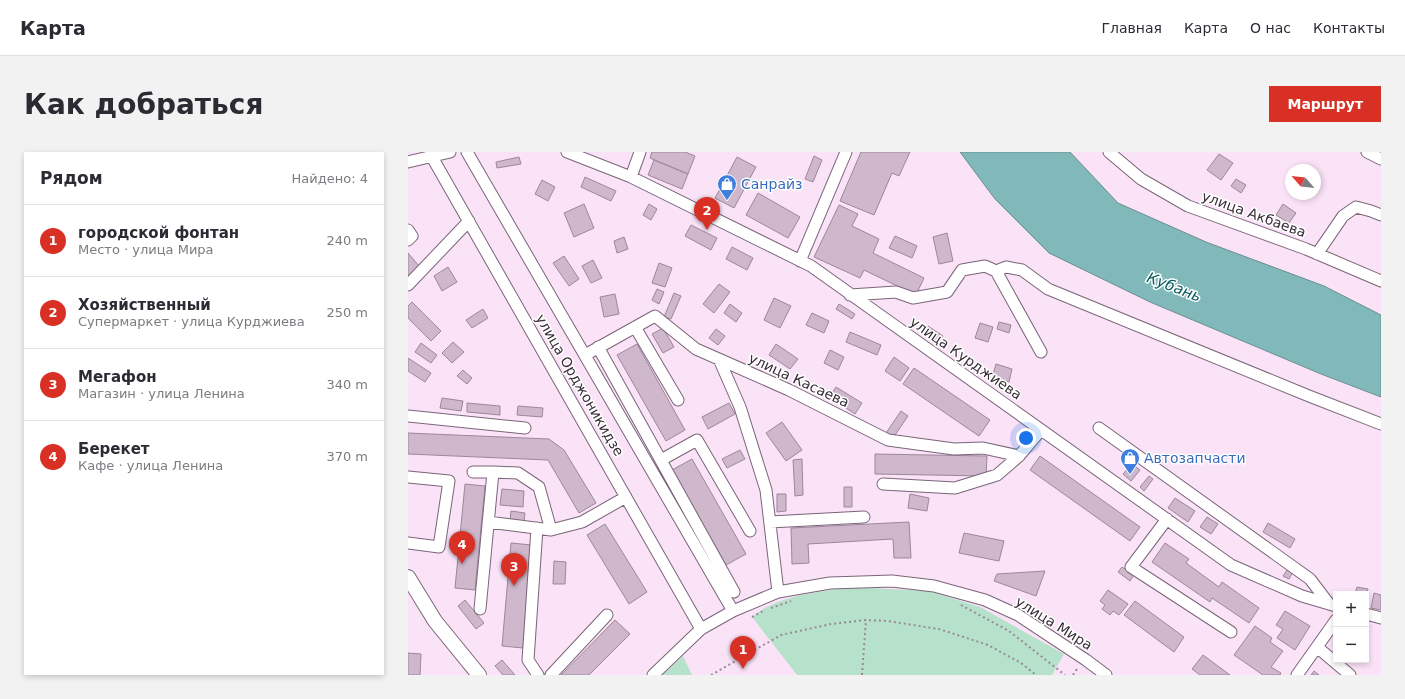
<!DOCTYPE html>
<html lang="ru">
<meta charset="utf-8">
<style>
:root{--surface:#fff;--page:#f2f2f3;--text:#2b2b33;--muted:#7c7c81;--line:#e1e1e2;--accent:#d93025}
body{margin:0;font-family:"DejaVu Sans",sans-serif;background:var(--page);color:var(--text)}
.controls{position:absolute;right:12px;bottom:12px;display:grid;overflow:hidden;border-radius:0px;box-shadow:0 2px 6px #0003}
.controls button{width:36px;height:36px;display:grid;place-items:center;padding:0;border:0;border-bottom:1px solid var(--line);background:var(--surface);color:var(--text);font:20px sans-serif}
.compass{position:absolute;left:877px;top:12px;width:36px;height:36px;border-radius:50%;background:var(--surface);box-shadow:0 2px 6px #0003;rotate:297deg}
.you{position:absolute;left:618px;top:286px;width:14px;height:14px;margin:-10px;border:3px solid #fff;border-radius:50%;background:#1a73e8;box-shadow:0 0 0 6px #1a73e833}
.badge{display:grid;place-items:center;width:26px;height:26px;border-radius:50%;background:var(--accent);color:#fff;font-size:13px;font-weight:700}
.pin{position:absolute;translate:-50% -33px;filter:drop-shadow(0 1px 2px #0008)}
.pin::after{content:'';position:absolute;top:21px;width:14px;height:12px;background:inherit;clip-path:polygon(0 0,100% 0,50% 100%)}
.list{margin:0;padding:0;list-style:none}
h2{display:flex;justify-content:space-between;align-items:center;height:52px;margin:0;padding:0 16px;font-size:17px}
h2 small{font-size:13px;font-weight:400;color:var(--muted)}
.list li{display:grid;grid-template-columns:26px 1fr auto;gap:12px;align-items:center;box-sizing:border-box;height:72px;padding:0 16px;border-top:1px solid var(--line)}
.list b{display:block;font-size:15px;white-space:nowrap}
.list p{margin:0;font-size:13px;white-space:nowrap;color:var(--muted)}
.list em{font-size:13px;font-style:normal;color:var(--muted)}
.map{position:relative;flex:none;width:973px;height:523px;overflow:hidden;border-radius:0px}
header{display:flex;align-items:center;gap:24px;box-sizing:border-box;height:56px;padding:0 20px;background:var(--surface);border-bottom:1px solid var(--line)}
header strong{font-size:19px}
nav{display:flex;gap:22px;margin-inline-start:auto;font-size:14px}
.intro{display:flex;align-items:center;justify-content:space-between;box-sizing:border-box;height:96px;padding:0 24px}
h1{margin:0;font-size:28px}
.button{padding:10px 18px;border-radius:0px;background:var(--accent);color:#fff;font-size:14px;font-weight:700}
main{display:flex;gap:24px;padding:0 24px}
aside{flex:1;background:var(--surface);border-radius:0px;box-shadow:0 2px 6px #0003}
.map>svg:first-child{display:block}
.green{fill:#b6e2cb}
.water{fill:#81b8b9;stroke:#6b8f92}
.building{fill:#cfb7cc;stroke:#9d879b}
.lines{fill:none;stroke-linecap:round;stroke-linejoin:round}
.minor-casing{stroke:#7a6578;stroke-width:13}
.major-casing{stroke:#7a6578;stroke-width:16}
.path{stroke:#998997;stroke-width:2;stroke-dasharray:2 3;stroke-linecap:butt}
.minor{stroke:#fff;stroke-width:11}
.major{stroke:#fff;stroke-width:14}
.labels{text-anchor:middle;stroke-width:3;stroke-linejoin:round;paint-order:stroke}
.shop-label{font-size:14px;fill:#366cbe;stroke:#fff;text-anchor:start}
.street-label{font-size:14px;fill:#372e36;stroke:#fff}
.water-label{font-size:15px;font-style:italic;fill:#085a5c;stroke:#fff}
</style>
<header>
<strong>Карта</strong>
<nav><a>Главная</a><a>Карта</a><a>О нас</a><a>Контакты</a></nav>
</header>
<div class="intro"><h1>Как добраться</h1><a class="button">Маршрут</a></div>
<main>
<aside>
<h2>Рядом<small>Найдено: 4</small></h2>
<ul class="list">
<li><span class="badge">1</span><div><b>городской фонтан</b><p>Место · улица Мира</p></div><em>240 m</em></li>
<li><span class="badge">2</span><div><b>Хозяйственный</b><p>Супермаркет · улица Курджиева</p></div><em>250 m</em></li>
<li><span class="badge">3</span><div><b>Мегафон</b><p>Магазин · улица Ленина</p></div><em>340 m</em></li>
<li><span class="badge">4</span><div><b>Берекет</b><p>Кафе · улица Ленина</p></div><em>370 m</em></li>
</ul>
</aside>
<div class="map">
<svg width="973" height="523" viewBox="0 0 973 523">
<rect width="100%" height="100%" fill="#fae2f7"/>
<!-- green -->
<path class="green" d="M441 435 521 439 572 455 656 502 644 523H389L344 465C370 443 408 441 441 435Z
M275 504 284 523H254Z"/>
<!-- water -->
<path class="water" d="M552 0H662L710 51 798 90 916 134 973 163V245L913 222 742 150 641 101 587 47Z"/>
<!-- building -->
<path class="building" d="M244 0H277L287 4 280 22 242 6Z
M453 0H502L491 24 484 21 466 63 432 49Z
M811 2 825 11 813 28 799 18Z
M406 4 414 8 405 30 397 27Z
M111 5 113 12 89 16 88 10Z
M329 5 348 15 326 56 307 46Z
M246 8 280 22 274 37 240 23Z
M177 25 208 39 203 49 173 35Z
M828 27 838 33 833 41 823 34Z
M134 28 147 35 140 49 127 42Z
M350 41 392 65 380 86 338 63Z
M176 52 186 76 166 85 156 61Z
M241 52 249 57 243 68 235 63Z
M875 52 888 61 881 71 868 63Z
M431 53 450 62 444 74 471 87 465 101 516 126 508 143 456 118 452 126 406 105Z
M283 73 309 86 303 98 277 84Z
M539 81 545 109 531 112 525 85Z
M487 84 509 94 504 106 481 96Z
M216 85 220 97 209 101 206 89Z
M324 95 345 106 339 118 318 107Z
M0 101 11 114 0 124Z
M156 104 171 127 161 134 145 111Z
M185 108 194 126 183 131 174 114Z
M251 111 264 116 257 135 244 131Z
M40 115 49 130 34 139 26 124Z
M311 132 322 140 306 161 295 152Z
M249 137 256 140 251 152 244 148Z
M266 141 273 144 263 167 256 165Z
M207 142 211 162 196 165 192 145Z
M366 146 383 154 372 176 356 168Z
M4 150 33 179 23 189 0 166V154Z
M322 152 334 161 328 170 316 161Z
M431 152 447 162 444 167 428 157Z
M75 157 80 166 64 176 58 168Z
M404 161 421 169 416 181 398 173Z
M591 170 603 173 601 181 589 177Z
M572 171 585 175 580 190 567 186Z
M520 174 535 184 530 191 515 181Z
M255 176 266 195 255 201 244 182Z
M308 177 317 184 310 193 301 186Z
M442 180 473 193 469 203 438 190Z
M45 190 56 200 44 211 34 201Z
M13 191 29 203 23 211 7 200Z
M229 192 277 278 258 289 209 203Z
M368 192 390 207 382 217 361 203Z
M422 198 436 205 430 218 416 211Z
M486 205 501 216 492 229 477 219Z
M0 206 23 221 17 230 0 219Z
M588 212 604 217 601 230 584 226Z
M506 216 582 268 571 284 495 232Z
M55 218 64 226 59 232 49 224Z
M428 235 454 251 447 262 421 245Z
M34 246 55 249 53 259 32 256Z
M59 251 92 254V263L59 260Z
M321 251 327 262 300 277 294 265Z
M110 254 135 256 134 265 109 263Z
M493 259 500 264 485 286 478 281Z
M374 270 394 298 378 309 358 281Z
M0 281 141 287 156 298 188 351 171 361 140 308 0 302Z
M332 298 337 307 319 316 314 307Z
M467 302 579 304 578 324 467 322Z
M632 304 732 375 722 389 622 318Z
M284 307 338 402 318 413 264 318Z
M394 307 395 343 387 344 385 308Z
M724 312 732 318 723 329 715 322Z
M741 324 745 327 736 339 732 335Z
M57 332 77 334 67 438 47 436Z
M436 335H444V355H436Z
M94 337 116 339 115 355 92 353Z
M369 342H378V359L369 360Z
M502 342 521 346 519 359 500 356Z
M767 346 787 359 780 370 760 356Z
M103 359 117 361 116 370 102 369Z
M799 365 810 372 803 382 792 375Z
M501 370 503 406H486L485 387 400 392 401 411 384 412 383 376Z
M860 371 887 387 882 396 855 380Z
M197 372 239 440 221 452 179 383Z
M556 381 596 389 591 409 551 401Z
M103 391 124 393 115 496 94 494Z
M757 391 781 407 778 411 811 435 814 430 851 456 841 471 804 446 802 450 744 410Z
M146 409 158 410 157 432H145Z
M714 415 726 423 722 429 710 420Z
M881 415 886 418 881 427 875 424Z
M637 419 628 444 586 429 589 422Z
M949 435 960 437 958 445V442H947Z
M700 438 720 452 711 463 705 459 702 463 694 457 697 453 692 449Z
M966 441 973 443V458L963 456Z
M57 448 76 471 68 477 50 454Z
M727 449 776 485 766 500 716 463Z
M877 459 902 474 887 498 869 486 875 477 868 473Z
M207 468 222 482 181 523H153Z
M847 474 864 486 862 490 875 499 863 515 873 521 872 523H855L826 503Z
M0 501 13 502 12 523H0Z
M795 503 822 523H792L784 517Z
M94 508 107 523H95L87 514Z
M906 519 911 523H903Z"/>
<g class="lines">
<defs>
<path id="minor" d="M59 0 325 459
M159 0 223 25 403 114 823 413 894 444 928 454
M701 0 733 27 780 54 898 97 973 129
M959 0 973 7
M24 5 293 477
M0 10 42 0
M223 25 232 0
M0 78 4 84 0 88
M909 102 935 64 948 55 963 59 973 63
M392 109 438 0
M588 119 598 115 614 118 640 137 901 244 973 272
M0 133 61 69
M442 143 488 140 505 146 539 140 554 118 577 114 588 119 633 200
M227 175 270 248
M190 195 326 440
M177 203 247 164 288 197 381 238 480 288 546 297 575 296 611 304 633 278
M311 207 332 255 358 338 370 440
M0 264 117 276
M691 276 902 427 921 452
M253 308 289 288 342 379
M65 320H85
M0 325 41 329 31 395 0 391
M475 332 547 336 589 323 611 304
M759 367 723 415 823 480
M362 370 456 365
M129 376 120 508 130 523
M143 378 174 370 218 345
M72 457 85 320 110 321 131 335 143 378 80 370
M958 462 973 466
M909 495 942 523
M143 523 199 463
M245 523 293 477 325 459 370 440 422 431 484 429 526 434 577 448 610 463 678 508 698 523
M889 523 928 468"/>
<path id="major" d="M0 425 27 469 71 523"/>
</defs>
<!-- minor casing -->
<use href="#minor" class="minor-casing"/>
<!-- major casing -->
<use href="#major" class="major-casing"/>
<!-- path -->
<path class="path" d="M553 453 601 479 657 523
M363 456 383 449
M344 465 355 459
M303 523 373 483 423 472 458 468 479 469 531 477 580 493 613 511 628 523
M454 523 458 468
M665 523 669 517"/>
<!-- minor -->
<use href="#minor" class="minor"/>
<!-- major -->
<use href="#major" class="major"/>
</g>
<!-- icons -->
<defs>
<symbol id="shop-pin" viewBox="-11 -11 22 30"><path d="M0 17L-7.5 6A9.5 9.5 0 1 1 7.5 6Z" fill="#3f7fe0" stroke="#fff"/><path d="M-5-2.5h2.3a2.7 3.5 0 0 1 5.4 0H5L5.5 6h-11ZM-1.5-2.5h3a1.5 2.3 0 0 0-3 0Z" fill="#fff"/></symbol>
</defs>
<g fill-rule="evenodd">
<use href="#shop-pin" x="308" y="21" width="22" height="30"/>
<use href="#shop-pin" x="711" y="295" width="22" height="30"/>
</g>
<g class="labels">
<!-- shop labels -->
<g class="shop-label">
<text x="333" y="37">Санрайз</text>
<text x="736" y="311">Автозапчасти</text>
</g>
<!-- street labels -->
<g class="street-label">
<text transform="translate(846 62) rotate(20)" y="5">улица Акбаева</text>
<text transform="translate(558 206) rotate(35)" y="5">улица Курджиева</text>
<text transform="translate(391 228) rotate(25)" y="5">улица Касаева</text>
<text transform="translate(172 233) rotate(60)" y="5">улица Орджоникидзе</text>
<text transform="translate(646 471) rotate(32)" y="5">улица Мира</text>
</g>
<!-- water labels -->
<g class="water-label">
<text transform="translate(766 135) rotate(21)" y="5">Кубань</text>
</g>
</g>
</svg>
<div class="controls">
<button>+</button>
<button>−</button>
</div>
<svg class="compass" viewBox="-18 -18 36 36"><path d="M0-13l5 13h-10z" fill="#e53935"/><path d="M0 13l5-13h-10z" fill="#7c7c81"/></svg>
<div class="you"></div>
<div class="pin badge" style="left:335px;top:517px">1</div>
<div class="pin badge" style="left:299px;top:78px">2</div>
<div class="pin badge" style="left:106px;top:434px">3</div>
<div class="pin badge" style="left:54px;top:412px">4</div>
</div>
</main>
